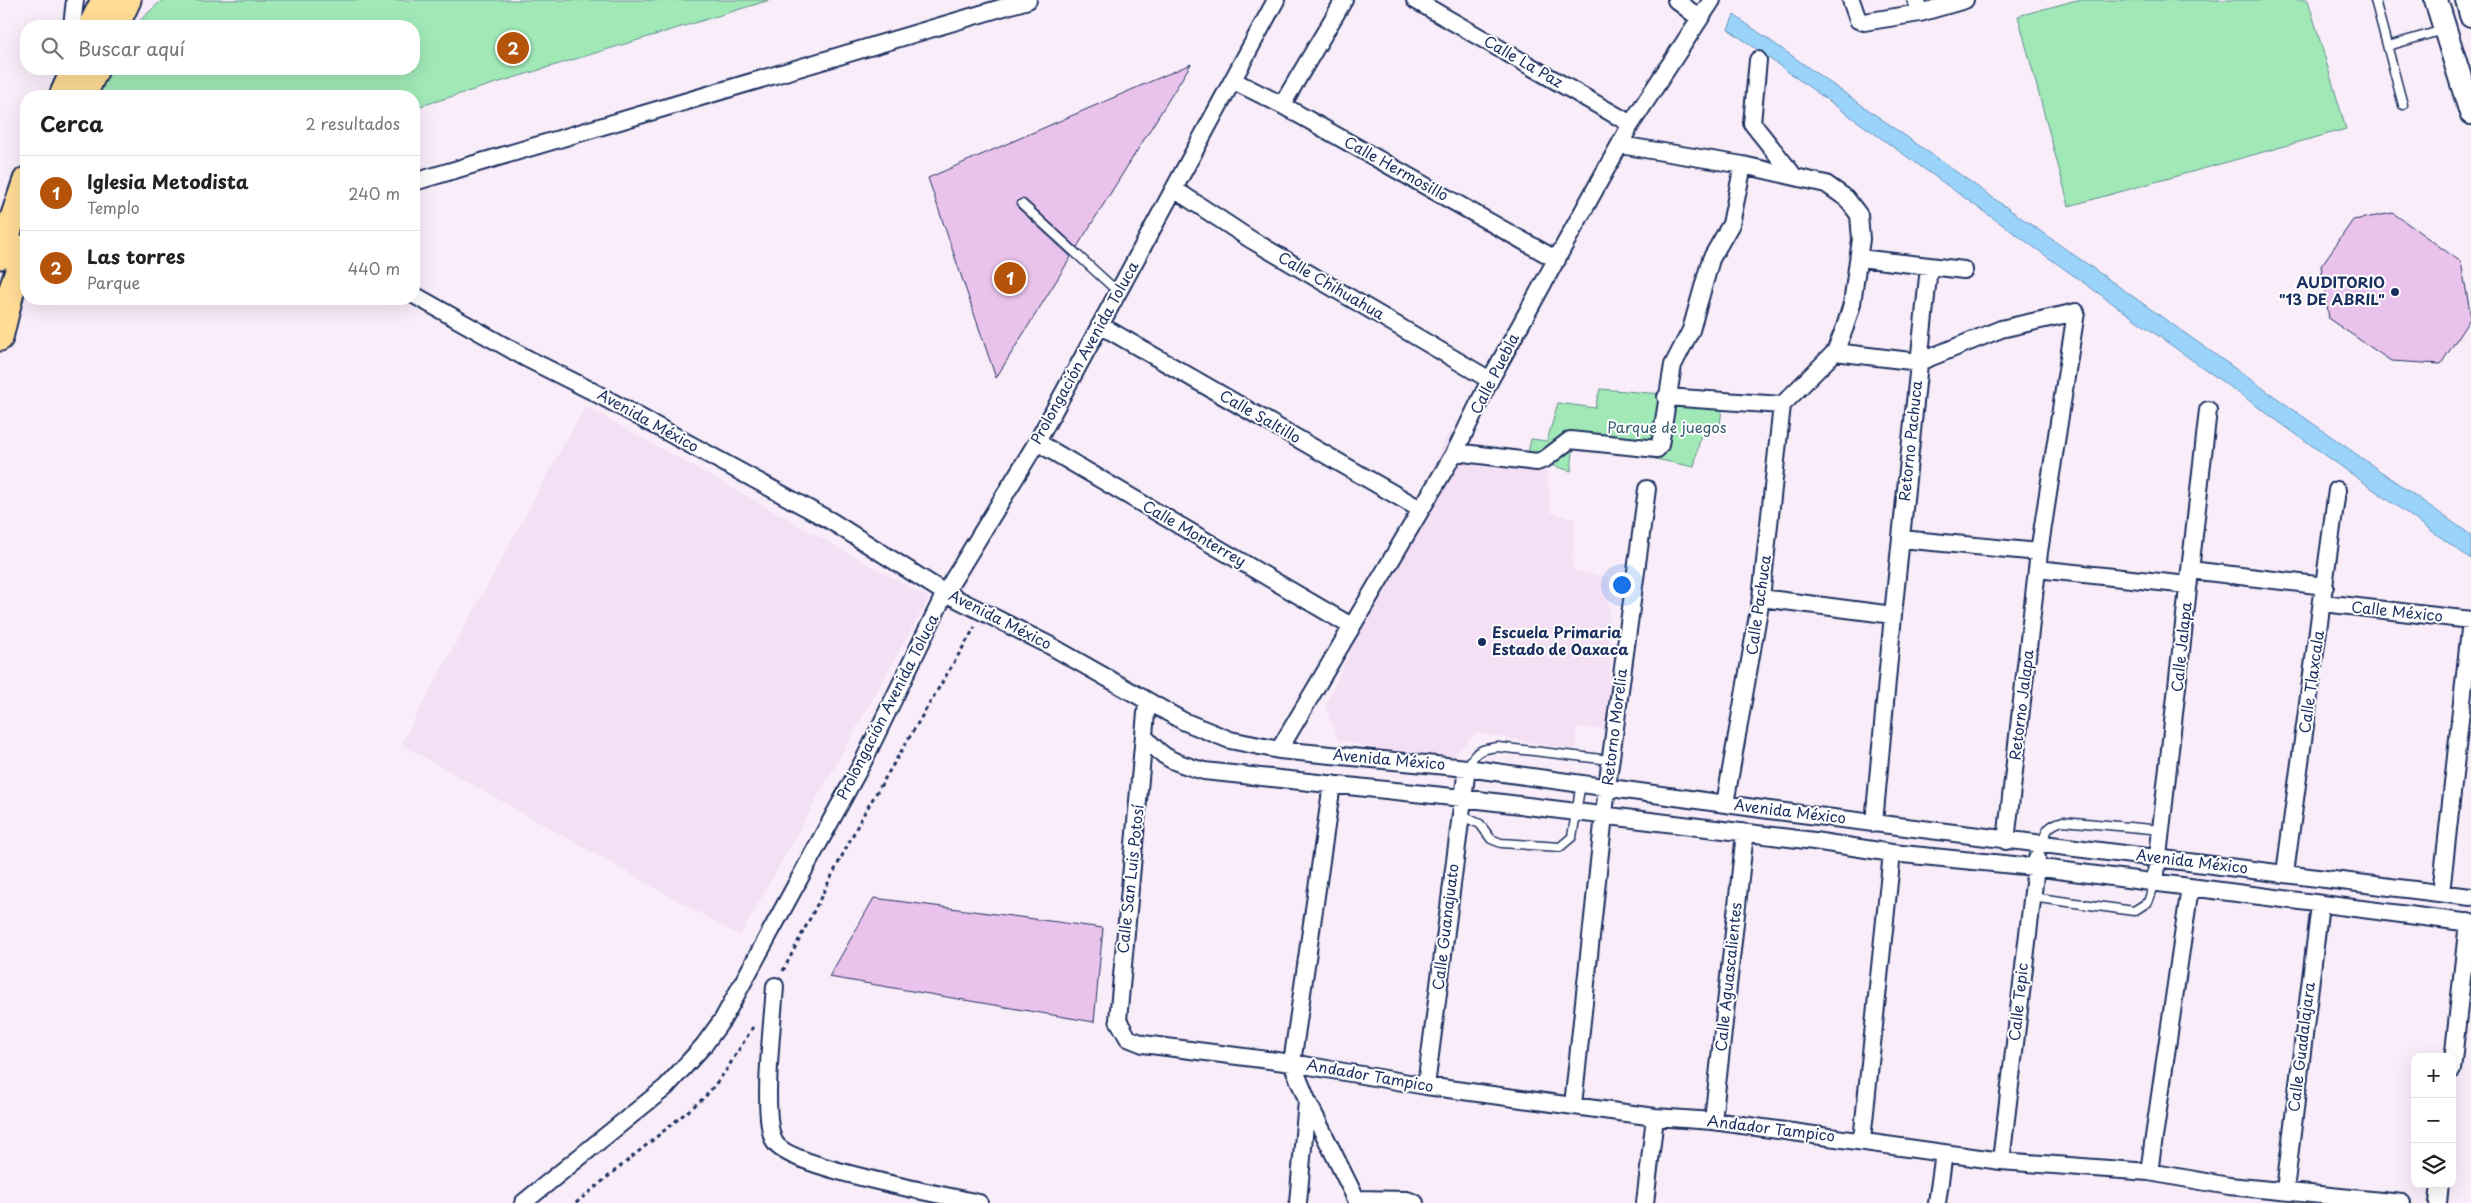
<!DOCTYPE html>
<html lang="es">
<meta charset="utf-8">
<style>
:root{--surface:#fff;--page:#f6f6f6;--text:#222;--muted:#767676;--line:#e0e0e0;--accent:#b45309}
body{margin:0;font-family:"Playpen Sans",sans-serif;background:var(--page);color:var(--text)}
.controls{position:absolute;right:15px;bottom:15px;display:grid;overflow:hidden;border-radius:10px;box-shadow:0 5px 20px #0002}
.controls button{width:45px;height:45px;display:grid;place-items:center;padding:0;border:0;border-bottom:1px solid var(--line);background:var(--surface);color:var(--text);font:25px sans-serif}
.you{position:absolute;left:1621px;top:584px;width:18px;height:18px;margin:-12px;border:4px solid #fff;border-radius:50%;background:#1a73e8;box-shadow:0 0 0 8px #1a73e833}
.badge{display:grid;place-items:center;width:32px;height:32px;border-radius:50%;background:var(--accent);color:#fff;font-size:16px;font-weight:700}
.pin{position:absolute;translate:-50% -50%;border:2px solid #fff;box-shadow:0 1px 5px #0006}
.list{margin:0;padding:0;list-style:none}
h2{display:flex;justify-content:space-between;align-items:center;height:65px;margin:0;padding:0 20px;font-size:21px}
h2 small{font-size:16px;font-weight:400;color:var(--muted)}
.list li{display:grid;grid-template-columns:32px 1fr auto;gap:15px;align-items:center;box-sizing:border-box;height:75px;padding:0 20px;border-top:1px solid var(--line)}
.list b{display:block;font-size:19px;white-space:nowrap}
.list p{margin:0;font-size:16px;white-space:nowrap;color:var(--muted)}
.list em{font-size:16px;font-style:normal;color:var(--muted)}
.icon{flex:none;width:28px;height:28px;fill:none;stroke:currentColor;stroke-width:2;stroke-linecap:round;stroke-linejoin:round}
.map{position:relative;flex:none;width:2471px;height:1203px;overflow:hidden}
.search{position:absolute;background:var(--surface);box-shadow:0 5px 20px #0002;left:20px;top:20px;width:400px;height:55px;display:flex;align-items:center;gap:12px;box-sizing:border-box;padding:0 18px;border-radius:20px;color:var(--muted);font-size:19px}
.panel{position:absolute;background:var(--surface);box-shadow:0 5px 20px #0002;left:20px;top:90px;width:400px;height:215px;border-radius:20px}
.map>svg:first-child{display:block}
.built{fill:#f4e0f5}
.green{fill:#a0e9b7;stroke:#5e8c8a}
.water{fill:#9ad4fa;stroke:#6792bc}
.building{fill:#eac3ec;stroke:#1b2f5e}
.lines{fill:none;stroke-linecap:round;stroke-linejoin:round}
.lane-casing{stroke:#1b2f5e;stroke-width:11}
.street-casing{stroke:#1b2f5e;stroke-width:20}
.secondary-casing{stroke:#1b2f5e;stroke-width:26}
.primary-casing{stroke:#1b2f5e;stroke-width:29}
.path{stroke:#1b2f5e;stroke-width:3;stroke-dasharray:4 4;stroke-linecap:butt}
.lane{stroke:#fff;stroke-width:8}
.street{stroke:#fff;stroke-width:16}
.secondary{stroke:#fff;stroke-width:22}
.primary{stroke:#ffdd96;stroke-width:25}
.poi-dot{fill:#1b2f5e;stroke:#fff;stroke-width:2}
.labels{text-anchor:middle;stroke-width:4;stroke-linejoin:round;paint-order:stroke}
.street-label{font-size:15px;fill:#1b2f5e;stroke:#fff}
.poi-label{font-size:15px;font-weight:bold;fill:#1b2f5e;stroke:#fff;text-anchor:end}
.park-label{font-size:15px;fill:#3c5e74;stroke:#fff}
</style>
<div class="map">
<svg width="2471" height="1203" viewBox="0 0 2471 1203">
<rect width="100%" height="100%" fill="#f9edf9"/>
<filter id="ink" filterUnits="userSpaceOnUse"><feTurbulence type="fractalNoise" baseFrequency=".02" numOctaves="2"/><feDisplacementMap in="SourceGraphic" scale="10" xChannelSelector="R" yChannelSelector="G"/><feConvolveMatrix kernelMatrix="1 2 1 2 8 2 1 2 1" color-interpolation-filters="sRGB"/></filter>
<g filter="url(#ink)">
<!-- built -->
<path class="built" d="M585 406 929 598 740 936 401 744Z
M1448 433 1516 463 1547 471 1551 512 1574 519 1572 570 1609 577 1610 729 1576 728V750L1476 733 1453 756 1381 750 1338 740 1325 707Z"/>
<!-- green -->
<path class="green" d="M162 0H770L414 108V96H97L109 69H414V26H134Z
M2077 0H2308L2346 129 2069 206 2018 16Z
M1600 389 1663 394 1723 403 1719 431 1701 434 1694 467 1574 442 1571 471 1527 458 1531 439 1547 441 1558 403 1595 408Z"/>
<!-- water -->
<path class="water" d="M1734 15 2471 535V559L1728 29Z"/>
<!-- building -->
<path class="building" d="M1191 64 1077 247 1026 200 1021 199 1018 201V208L1071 257 996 378 928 178Z
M2393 213 2461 262 2471 317 2441 364 2391 361 2329 319 2321 266 2353 220Z
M874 898 1103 928 1094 1022 829 977Z"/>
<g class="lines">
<defs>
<path id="lane" d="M2375 0 2403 105
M2388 46 2443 30
M1022 204 1118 292
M1467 768C1475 751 1480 749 1498 747L1610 760
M1460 815 1480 824 1491 839 1501 843 1560 847 1572 837 1581 783
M2041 845C2046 831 2048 825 2063 821L2162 830
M2031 897 2134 911 2148 902 2155 883"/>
<path id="street" d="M1415 0 1631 124
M1676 0 1699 18
M1851 0 1858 20 1864 22 1920 13
M1916 0 1920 13 1965 0
M72 26 75 0
M1758 60 1752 123 1794 176
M1234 81 1282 105 1557 260
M1282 105 1344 0
M1620 145 1743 165 1826 184 1846 198 1859 215 1861 239 1852 304 1845 327 1835 352 1782 405 1666 397
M414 182 1028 0
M1174 189 1250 239 1490 380
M1859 258 1964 270
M414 295 526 358 590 390 831 521 945 593 1049 645 1183 721 1230 740 1279 750 1467 768 1769 810 2471 897
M1100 325 1420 509
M1835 352 1919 362 2001 329 2076 312 2039 552 2006 841
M1037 442 1351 626
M1455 452 1537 462 1545 459 1570 440 1657 449 1660 445 1673 365 1691 330 1711 259 1731 224 1743 165
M1901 539 2039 552
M2037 569 2188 585
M2190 570 2325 586
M1761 598 1893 615
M2323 603 2471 620 2441 893
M1147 702 1118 1020 1128 1038 1143 1044 1292 1063 1426 1086 1655 1117 1713 1121 2001 1161 2149 1172 2229 1186 2402 1203
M1145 737C1164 760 1176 763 1204 771L1462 798 1814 841 1892 853 2034 867 2471 923
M1279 750 1455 452 1490 380 1631 124 1712 0
M1332 784 1292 1063 1307 1100 1358 1203
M1725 804 1761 598 1782 405
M1874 823 1893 615 1929 267
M2285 873 2337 490
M2155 883 2208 410
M775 986C773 1020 761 1114 774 1141 785 1167 945 1195 979 1203
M2452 1070 2468 922
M1426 1086 1467 768
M1573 1105 1607 787 1647 489
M1713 1121 1745 833
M1862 1140 1892 853
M2001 1161 2037 858
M2149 1172 2190 887
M2285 1190 2320 905
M1356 1199 1407 1200 1415 1203
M523 1203 666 1087 704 1045 723 1019 864 760 945 593 1037 442 1276 0
M1298 1203 1307 1101
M1645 1203 1655 1117
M1937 1203 1944 1153
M2438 1203 2440 1184"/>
<path id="secondary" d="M2436 0 2471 113
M2467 0 2471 15"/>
<path id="primary" d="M91 26 104 0
M116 26 128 0
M62 96 74 69
M83 96 96 69
M0 256 26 180
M0 338 11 292 26 247"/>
</defs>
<!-- lane casing -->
<use href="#lane" class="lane-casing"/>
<!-- street casing -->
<use href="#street" class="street-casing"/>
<!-- secondary casing -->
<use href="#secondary" class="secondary-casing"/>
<!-- primary casing -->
<use href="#primary" class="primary-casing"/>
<!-- path -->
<path class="path" d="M783 971 862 817 975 627
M576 1203 705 1097 725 1072 753 1027"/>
<!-- lane -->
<use href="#lane" class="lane"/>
<!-- street -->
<use href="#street" class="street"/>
<!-- secondary -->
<use href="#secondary" class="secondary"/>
<!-- primary -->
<use href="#primary" class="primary"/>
</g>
</g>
<!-- markers -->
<g class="poi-dot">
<circle cx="2395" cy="292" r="5"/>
<circle cx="1482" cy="642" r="5"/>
</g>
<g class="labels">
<!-- street labels -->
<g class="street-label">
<text transform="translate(1523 62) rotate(30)" y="5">Calle La Paz</text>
<text transform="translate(1396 169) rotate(29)" y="5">Calle Hermosillo</text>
<text transform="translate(1331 286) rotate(30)" y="5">Calle Chihuahua</text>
<text transform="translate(1085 353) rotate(-61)" y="5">Prolongación Avenida Toluca</text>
<text transform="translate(1495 374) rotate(-63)" y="5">Calle Puebla</text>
<text transform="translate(1260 417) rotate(30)" y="5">Calle Saltillo</text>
<text transform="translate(648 421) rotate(29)" y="5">Avenida México</text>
<text transform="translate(1911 441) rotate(-84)" y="5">Retorno Pachuca</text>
<text transform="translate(1194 534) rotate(30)" y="5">Calle Monterrey</text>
<text transform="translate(1759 605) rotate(-82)" y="5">Calle Pachuca</text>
<text transform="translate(2397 612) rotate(6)" y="5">Calle México</text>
<text transform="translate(1000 620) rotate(27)" y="5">Avenida México</text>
<text transform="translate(2182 647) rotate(-84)" y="5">Calle Jalapa</text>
<text transform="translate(2312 682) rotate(-82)" y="5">Calle Tlaxcala</text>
<text transform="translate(2022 705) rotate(-83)" y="5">Retorno Jalapa</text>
<text transform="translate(888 707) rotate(-63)" y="5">Prolongación Avenida Toluca</text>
<text transform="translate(1615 727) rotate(-83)" y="5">Retorno Morelia</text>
<text transform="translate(1389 760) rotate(5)" y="5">Avenida México</text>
<text transform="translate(1790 812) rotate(7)" y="5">Avenida México</text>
<text transform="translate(2192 862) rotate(7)" y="5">Avenida México</text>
<text transform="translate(1131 879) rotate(-84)" y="5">Calle San Luis Potosí</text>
<text transform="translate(1446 927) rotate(-83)" y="5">Calle Guanajuato</text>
<text transform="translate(1729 977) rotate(-84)" y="5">Calle Aguascalientes</text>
<text transform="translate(2019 1002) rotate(-84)" y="5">Calle Tepic</text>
<text transform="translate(2302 1047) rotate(-83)" y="5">Calle Guadalajara</text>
<text transform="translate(1370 1076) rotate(10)" y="5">Andador Tampico</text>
<text transform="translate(1771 1129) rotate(7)" y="5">Andador Tampico</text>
</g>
<!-- poi labels -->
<g class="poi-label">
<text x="2385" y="288">AUDITORIO<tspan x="2385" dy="17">"13 DE ABRIL"</tspan></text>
<text x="1492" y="638" text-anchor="start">Escuela Primaria<tspan x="1492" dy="17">Estado de Oaxaca</tspan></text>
</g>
<!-- park labels -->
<g class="park-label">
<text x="1667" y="433">Parque de juegos</text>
</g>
</g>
</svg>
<div class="controls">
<button>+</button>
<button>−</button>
<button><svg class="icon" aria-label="layers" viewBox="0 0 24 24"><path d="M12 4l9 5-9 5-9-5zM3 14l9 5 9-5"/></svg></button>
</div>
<div class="you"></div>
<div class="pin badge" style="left:1010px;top:278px">1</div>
<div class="pin badge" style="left:513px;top:48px">2</div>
<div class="search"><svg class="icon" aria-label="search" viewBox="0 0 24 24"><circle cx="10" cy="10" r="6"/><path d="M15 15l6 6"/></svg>Buscar aquí</div>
<section class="panel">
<h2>Cerca<small>2 resultados</small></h2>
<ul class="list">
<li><span class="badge">1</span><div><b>Iglesia Metodista</b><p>Templo</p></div><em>240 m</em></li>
<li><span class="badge">2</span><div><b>Las torres</b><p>Parque</p></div><em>440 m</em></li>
</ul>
</section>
</div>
